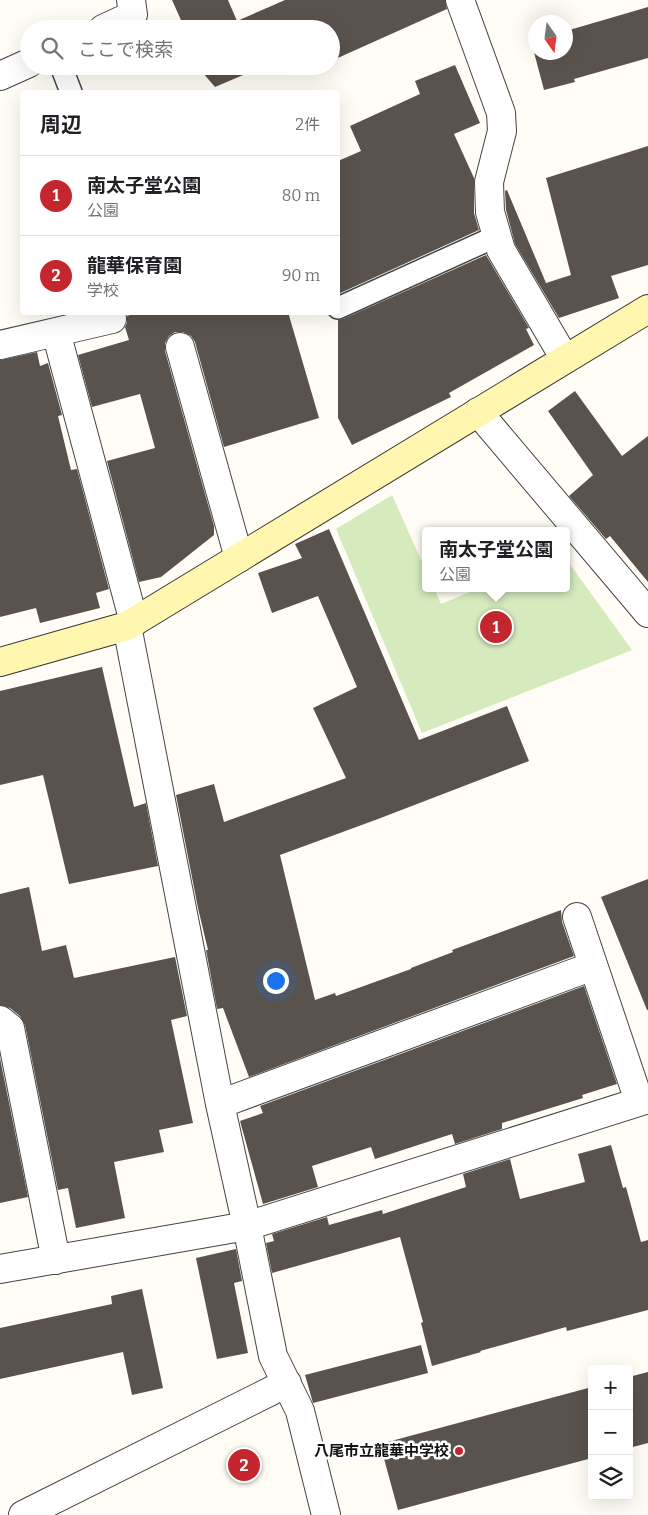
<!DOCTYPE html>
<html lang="ja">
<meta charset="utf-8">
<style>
:root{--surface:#fff;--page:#f6f6f6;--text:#202124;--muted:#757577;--line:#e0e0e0;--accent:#c4262e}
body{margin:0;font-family:Bitter,"Noto Sans JP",serif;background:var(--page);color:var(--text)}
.controls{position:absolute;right:15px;bottom:15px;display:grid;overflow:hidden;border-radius:5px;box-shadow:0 5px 20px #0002}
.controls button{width:45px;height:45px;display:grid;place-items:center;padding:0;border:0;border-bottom:1px solid var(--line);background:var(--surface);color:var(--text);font:25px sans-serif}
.compass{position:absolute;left:528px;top:15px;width:45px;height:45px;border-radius:50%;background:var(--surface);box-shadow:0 5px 20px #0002;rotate:166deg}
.you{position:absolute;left:275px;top:980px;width:18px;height:18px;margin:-12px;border:4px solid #fff;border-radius:50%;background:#1a73e8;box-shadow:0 0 0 8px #1a73e833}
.badge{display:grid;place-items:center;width:32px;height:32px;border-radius:50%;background:var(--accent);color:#fff;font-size:16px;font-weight:700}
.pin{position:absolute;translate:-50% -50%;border:2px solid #fff;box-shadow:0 1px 5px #0006}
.popup{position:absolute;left:422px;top:527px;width:148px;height:65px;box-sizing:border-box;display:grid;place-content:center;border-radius:5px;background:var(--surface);filter:drop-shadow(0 1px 4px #0005);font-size:16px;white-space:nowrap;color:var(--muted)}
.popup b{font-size:19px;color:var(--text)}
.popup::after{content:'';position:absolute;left:50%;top:100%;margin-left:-10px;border:10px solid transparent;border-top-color:var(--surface)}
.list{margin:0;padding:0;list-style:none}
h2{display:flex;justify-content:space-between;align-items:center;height:65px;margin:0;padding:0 20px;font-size:21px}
h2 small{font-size:16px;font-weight:400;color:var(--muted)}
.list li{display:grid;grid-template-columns:32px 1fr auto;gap:15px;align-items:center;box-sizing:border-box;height:80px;padding:0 20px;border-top:1px solid var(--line)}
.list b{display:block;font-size:19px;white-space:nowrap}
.list p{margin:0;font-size:16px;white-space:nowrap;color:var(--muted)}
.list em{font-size:16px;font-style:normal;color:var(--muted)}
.icon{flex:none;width:28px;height:28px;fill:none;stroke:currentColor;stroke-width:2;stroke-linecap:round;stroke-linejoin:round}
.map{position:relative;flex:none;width:648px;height:1515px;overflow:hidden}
.search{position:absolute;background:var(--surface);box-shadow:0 5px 20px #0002;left:20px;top:20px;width:320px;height:55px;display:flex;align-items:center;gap:12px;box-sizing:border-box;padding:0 18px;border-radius:28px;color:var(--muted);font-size:19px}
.panel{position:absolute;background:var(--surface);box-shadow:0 5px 20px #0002;left:20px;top:90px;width:320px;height:225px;border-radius:5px}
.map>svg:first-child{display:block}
.green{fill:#d5ebbd}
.building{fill:#5a524d}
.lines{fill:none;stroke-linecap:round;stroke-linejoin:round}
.lane-casing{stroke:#444;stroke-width:24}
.street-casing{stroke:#444;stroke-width:30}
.secondary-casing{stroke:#333;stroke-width:30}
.lane{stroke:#fff;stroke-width:21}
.street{stroke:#fff;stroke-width:28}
.secondary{stroke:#fff6b0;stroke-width:28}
.poi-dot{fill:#c4262e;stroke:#fff;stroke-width:2}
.labels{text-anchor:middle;stroke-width:5;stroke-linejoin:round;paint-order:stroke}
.poi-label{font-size:15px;font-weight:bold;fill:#111;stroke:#fff;text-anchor:end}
</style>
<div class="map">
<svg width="648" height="1515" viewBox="0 0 648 1515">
<rect width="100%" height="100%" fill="#fffdf5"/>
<!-- green -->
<path class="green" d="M392 495 426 571V588H434L441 604 480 588H566V559L632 650 422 733 336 529Z"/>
<!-- building -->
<path class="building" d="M172 0H228L237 21 285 0H445L447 9 331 61V29H185Z
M648 7V58L574 79 575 82 544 90 531 41 536 39V52H566V31Z
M455 65 480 123 454 134 474 178V213L479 230 338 294V161L361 151 350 126 420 94 415 81Z
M197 66H264L215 87Z
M648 146V265L611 276 619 298 559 318 515 244 506 210 505 191 507 190 546 283 571 275 546 178Z
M486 255 529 328 526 329 534 345 449 393 451 397 352 445 338 418V320L343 319Z
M139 312H288L319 418 224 447 195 342 191 336 183 332H175L169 336 165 343V351L214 526V535L161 577 139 582 107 461 155 448 140 394 92 407 78 355 129 340 125 327 127 323V316Z
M37 352 40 366 48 363 62 415 58 416 71 470 77 469 109 589 96 593 100 608 40 623 36 608 0 617V360Z
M575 391 622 456 648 436V582L610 536 606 539 569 496 593 475 548 411Z
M329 529 419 740 507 706 529 761 378 819 280 855 315 1000 335 993 336 996 411 969V968L453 952 452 950 561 910 562 922 574 956 249 1077 223 1008 217 1009 206 950H208L198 908 176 795 214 784 224 822 346 778 313 708 357 687 318 596 272 613 258 573 302 558 295 544Z
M102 667 134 807 146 803 158 866 69 884 43 775 0 785V691Z
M648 879V1010H647L601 897Z
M29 887 42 951 66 945 74 978 175 957 187 1016 171 1020 193 1123 159 1130 164 1152 114 1162 125 1218 76 1228 68 1188 58 1190 25 1025 20 1016 10 1008 0 1005V894Z
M584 986 617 1084 582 1095 583 1098 502 1123V1129L455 1144 452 1134 375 1159 371 1147 312 1166 318 1187 263 1204 240 1121 263 1113 260 1106Z
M0 1058 28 1197 0 1203Z
M611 1145 623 1188 626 1187 641 1242 648 1240V1310L567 1331 566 1327 480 1351 481 1352 432 1366 421 1323 423 1322 400 1237 272 1273 266 1243 274 1241 272 1234 327 1217 329 1225 382 1210 383 1214 466 1187 463 1174 510 1159 520 1199 585 1182 578 1154Z
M236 1249 242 1281 234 1283 248 1353 217 1359 196 1258Z
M142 1289 163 1388 132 1395 123 1352 0 1379V1328L112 1304 111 1296Z
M421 1345 428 1373 313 1403 305 1375Z
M648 1372V1443L629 1448V1377Z
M592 1387V1458L398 1510 380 1444Z"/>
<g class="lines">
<defs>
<path id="lane" d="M61 66 71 92
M338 308 497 236"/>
<path id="street" d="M460 0 501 113 502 131 489 182 490 212 501 250 565 359
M103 29 133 15 131 0
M0 76 29 63
M56 332 134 622
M0 345 112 319
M180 347 239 558
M478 412 648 613
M127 626 220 1104 247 1226 273 1356 300 1411 326 1515
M577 917 639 1101
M0 1020 10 1028 56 1260
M220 1104 593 966
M0 1269 247 1226 648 1099
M23 1515 287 1383"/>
<path id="secondary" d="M0 662 127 626 648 309"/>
</defs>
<!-- lane casing -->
<use href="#lane" class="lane-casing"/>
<!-- street casing -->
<use href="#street" class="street-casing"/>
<!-- secondary casing -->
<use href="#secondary" class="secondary-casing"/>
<!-- lane -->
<use href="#lane" class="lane"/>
<!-- street -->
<use href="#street" class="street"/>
<!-- secondary -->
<use href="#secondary" class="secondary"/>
</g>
<!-- markers -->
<circle class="poi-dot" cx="459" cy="1451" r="5"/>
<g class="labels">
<!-- poi labels -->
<g class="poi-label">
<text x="449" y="1456">八尾市立龍華中学校</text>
</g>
</g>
</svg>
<div class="controls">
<button>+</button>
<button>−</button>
<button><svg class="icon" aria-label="layers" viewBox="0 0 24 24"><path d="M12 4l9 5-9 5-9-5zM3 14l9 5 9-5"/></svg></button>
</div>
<svg class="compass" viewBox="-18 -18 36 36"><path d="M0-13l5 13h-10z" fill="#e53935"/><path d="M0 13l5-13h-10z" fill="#757577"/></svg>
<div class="you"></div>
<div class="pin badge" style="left:496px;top:627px">1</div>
<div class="popup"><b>南太子堂公園</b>公園</div>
<div class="pin badge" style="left:244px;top:1465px">2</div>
<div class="search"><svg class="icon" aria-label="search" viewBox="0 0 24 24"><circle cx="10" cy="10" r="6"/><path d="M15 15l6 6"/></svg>ここで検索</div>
<section class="panel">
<h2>周辺<small>2件</small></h2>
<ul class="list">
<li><span class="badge">1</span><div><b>南太子堂公園</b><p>公園</p></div><em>80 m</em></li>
<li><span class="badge">2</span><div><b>龍華保育園</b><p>学校</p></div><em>90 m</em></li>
</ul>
</section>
</div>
